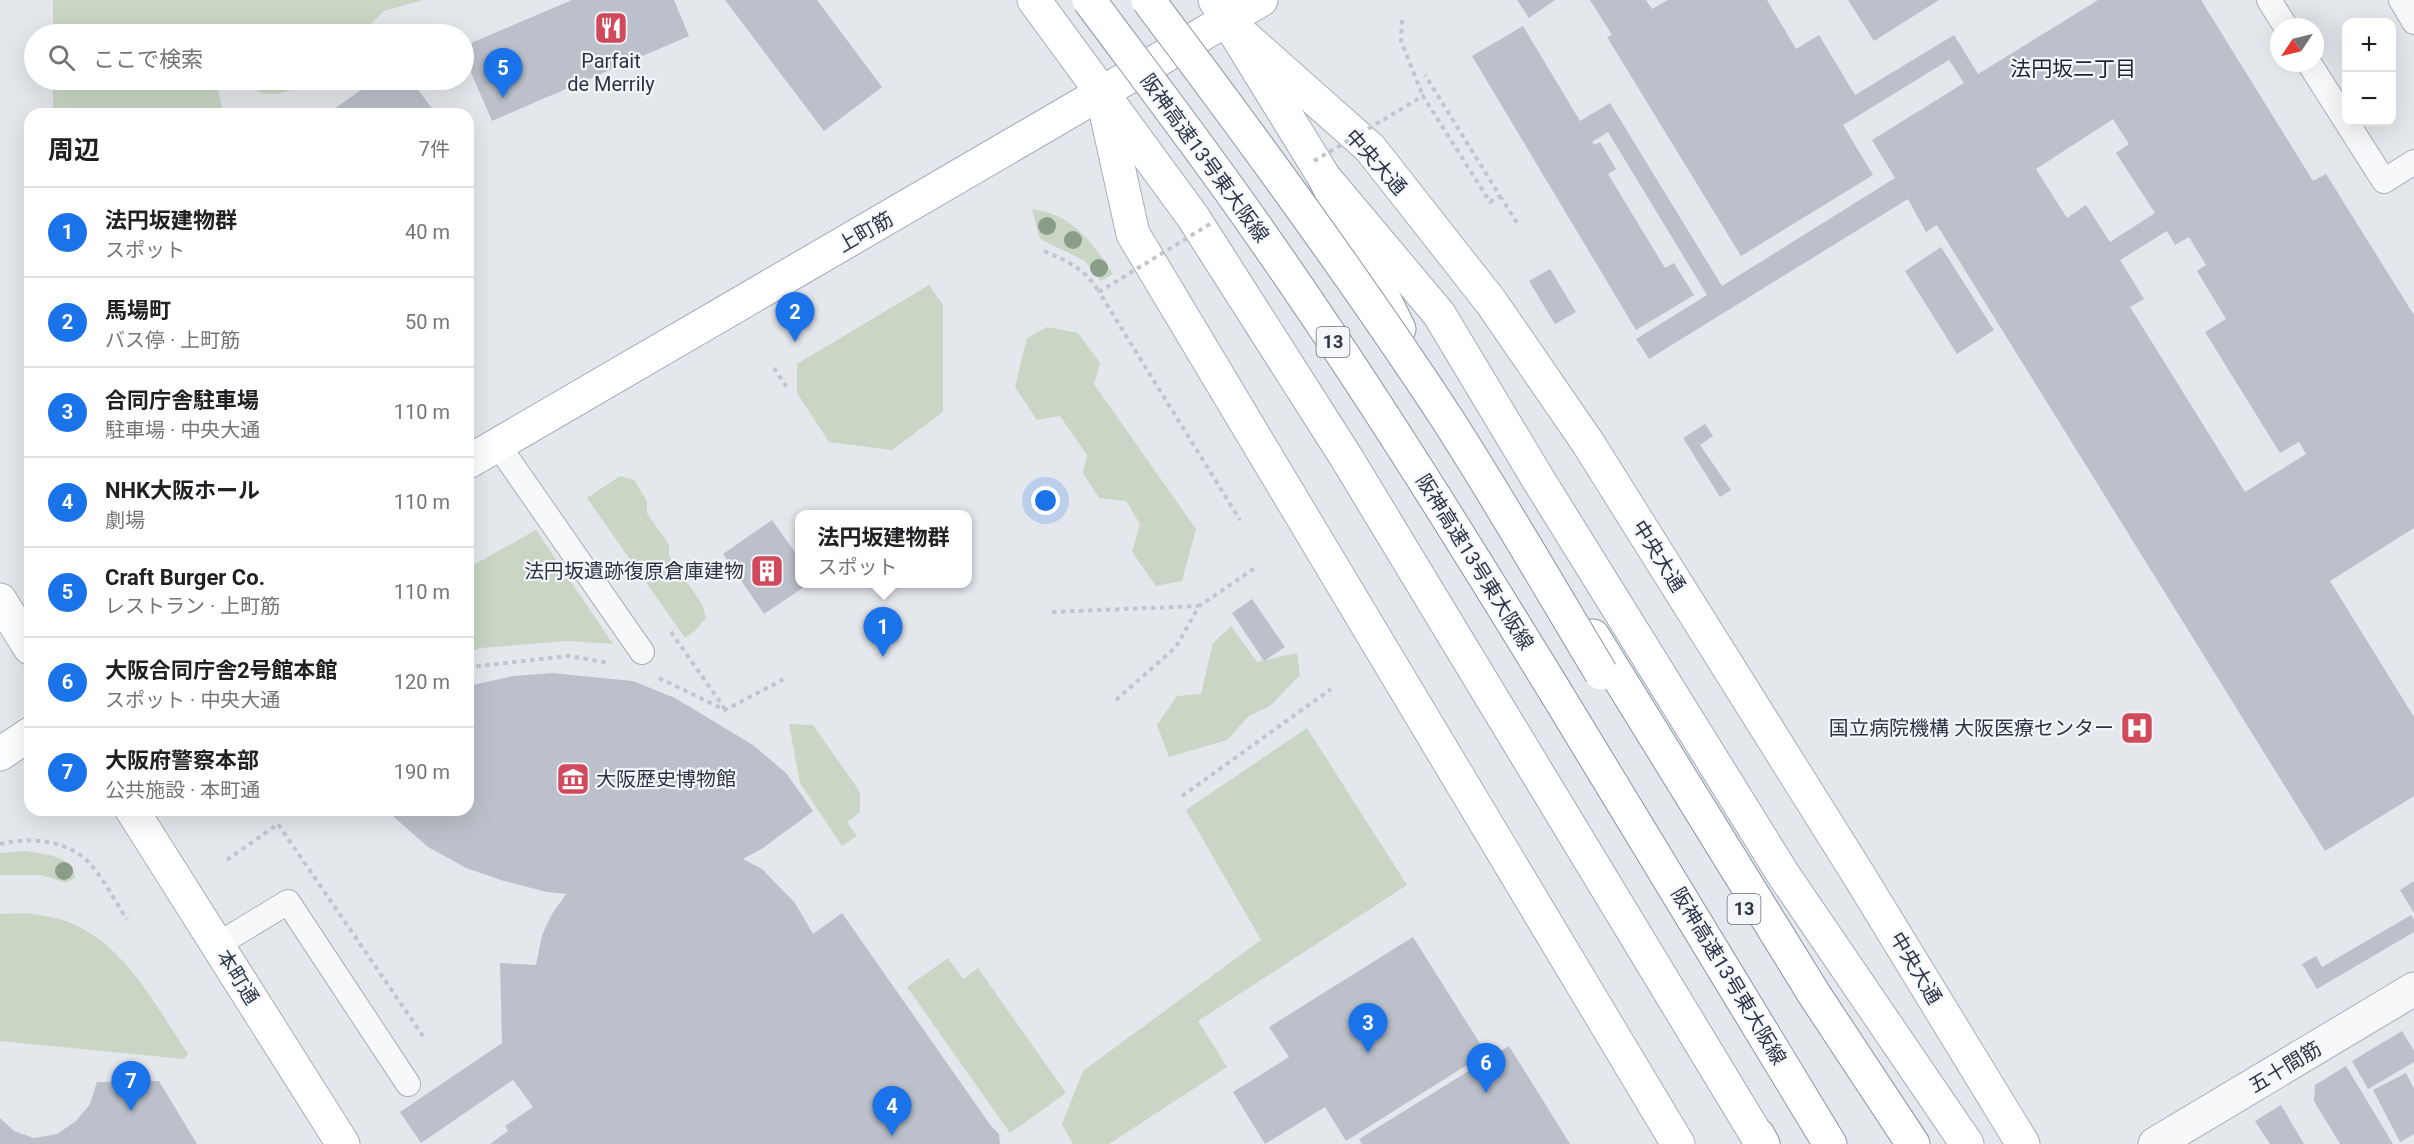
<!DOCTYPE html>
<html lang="ja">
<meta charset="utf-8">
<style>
:root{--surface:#fff;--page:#f2f2f2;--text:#202124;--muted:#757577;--line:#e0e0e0;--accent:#1a73e8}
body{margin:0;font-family:Roboto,"Noto Sans JP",sans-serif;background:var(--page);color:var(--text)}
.controls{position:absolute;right:18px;top:18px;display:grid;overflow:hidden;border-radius:12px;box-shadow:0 6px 24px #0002}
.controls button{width:54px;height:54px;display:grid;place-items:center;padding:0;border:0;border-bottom:2px solid var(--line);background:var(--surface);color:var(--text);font:30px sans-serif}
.compass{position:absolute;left:2270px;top:18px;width:54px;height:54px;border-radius:50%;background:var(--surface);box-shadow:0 6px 24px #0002;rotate:235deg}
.you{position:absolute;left:1046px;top:501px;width:21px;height:21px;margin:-15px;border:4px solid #fff;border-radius:50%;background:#1a73e8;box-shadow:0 0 0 9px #1a73e833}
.badge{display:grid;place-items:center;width:39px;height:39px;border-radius:50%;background:var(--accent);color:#fff;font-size:20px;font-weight:700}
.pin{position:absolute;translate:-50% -50px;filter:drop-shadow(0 2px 3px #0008)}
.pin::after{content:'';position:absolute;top:32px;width:21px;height:18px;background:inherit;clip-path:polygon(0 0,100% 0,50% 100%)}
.popup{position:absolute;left:795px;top:510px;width:177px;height:78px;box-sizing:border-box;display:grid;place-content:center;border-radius:12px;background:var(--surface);filter:drop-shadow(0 2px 4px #0005);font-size:20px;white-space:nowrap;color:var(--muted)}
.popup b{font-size:22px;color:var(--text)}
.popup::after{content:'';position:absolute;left:50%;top:100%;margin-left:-12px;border:12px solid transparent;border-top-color:var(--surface)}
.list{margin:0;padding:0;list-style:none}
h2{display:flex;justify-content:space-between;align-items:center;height:78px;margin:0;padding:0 24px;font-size:26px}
h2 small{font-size:20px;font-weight:400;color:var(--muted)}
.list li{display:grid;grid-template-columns:39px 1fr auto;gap:18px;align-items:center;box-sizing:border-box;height:90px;padding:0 24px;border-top:2px solid var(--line)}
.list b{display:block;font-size:22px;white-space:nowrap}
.list p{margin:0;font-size:20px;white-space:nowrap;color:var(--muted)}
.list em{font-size:20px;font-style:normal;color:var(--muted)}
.icon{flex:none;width:33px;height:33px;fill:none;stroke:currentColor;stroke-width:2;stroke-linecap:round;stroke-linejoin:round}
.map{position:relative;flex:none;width:2414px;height:1144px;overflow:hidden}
.search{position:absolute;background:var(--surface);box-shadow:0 6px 24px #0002;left:24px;top:24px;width:450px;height:66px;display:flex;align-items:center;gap:15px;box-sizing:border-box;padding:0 21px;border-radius:33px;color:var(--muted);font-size:22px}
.panel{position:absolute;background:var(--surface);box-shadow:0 6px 24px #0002;left:24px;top:108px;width:450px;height:708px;border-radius:18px}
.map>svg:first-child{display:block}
.green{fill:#c9d6c5}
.building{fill:#bbc0ca;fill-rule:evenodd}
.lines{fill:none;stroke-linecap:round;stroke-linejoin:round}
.lane-casing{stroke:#a9aeb7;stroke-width:26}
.street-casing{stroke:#a9aeb7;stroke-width:35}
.secondary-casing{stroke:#a9aeb7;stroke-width:35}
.primary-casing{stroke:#a3abb8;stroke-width:35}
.highway-casing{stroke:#8b94a3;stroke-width:35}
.path{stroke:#c2c5cb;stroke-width:4;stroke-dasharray:4.5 4.5;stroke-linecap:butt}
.lane{stroke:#f7f8fa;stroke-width:24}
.street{stroke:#f7f8fa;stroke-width:33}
.secondary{stroke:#fff;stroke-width:33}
.primary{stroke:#fff;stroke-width:33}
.highway{stroke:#fff;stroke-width:33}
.highway-bridge-casing{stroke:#8b94a3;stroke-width:35;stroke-linecap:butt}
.path-bridge{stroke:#c2c5cb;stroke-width:4;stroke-dasharray:4.5 4.5;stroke-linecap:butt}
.highway-bridge{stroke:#fff;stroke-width:33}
.tree{fill:#899d89}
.labels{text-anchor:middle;stroke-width:4.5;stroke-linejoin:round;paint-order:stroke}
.shield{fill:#f4f6f9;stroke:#676e7b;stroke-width:1.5}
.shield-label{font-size:18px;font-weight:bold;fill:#2b3445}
.poi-label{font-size:20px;fill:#2b3445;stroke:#f4f6f9;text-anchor:end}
.street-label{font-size:20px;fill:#2b3445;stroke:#f4f6f9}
.neighbourhood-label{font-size:21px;fill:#1d2536;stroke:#f4f6f9}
</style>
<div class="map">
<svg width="2414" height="1144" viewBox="0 0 2414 1144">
<rect width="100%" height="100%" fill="#e4e7ec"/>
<!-- green -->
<path class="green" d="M53 0H423L384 11 361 34H53Z
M53 80H227L217 87 223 111 221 114H53Z
M243 80H310C284 94 267 103 243 80Z
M1032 209C1072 214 1092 242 1113 274L1101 281 1085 261 1040 239Z
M929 285 943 305V412L892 450 829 442 797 393V364Z
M1047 327 1078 333 1100 363 1094 384 1196 529 1182 581 1156 586 1132 552 1140 524 1126 501 1099 498 1083 473 1087 455 1060 416 1037 420 1015 387 1027 338Z
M620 476 634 480 647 501V513L669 545V556L702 604 706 618 695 631 685 638 587 498Z
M536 530 613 644 567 641 481 648 468 652V568Z
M1231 626 1257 662 1297 653 1300 675 1270 706 1249 716 1227 740 1169 757 1157 725 1177 696 1201 694 1213 643Z
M789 724 813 725 860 792V812L847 822 857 836 842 846 800 783Z
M1307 728 1407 885 1198 1021 1227 1067 1109 1144H1073L1062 1124 1083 1071 1261 940 1186 810Z
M25 851C42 854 74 855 75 878L66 883 42 875H0V853Z
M27 913C40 915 55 917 68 922 125 944 155 1005 188 1054L184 1059 0 1041V914Z
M948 958 963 979 978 968 1066 1093 1010 1133 907 987Z"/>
<!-- building -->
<path class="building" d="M572 0H674L689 36 492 121 464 56V46Z
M725 0H817L882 87 824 131Z
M1517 0H1555L1529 18Z
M1590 0H1646L1652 9 1668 0H1767L1796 49 1819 35 1855 95 1954 35 1978 74 2098 0H2201L2313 181 2326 174 2414 315V528L2330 581 2414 717V796L2325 851 1937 225 1926 232 1908 199 1649 359 1636 339 1707 295 1608 132 1592 142 1594 145 1600 142 1616 169 1608 174 1665 268 1674 263 1694 295 1636 330 1472 56 1523 26 1580 121 1610 103 1722 286 1895 178 1872 140 1964 83 1949 60 1843 125 1873 175 1741 256 1607 37 1612 35ZM2113 119 2129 144 2116 153 2155 213 2110 242 2086 205 2067 218 2036 169ZM2167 231 2175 245 2189 237 2206 265 2197 271 2226 319 2205 332 2280 453 2299 442 2306 454 2245 492 2130 307 2144 299 2120 260Z
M1848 0H1939L1874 41Z
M375 80H411L436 114H327Z
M1941 247 1994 330 1957 354 1905 271Z
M1550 269 1576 312 1555 324 1529 281Z
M1705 424 1713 436 1700 445 1731 490 1720 497 1683 438Z
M772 520 799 558V584H809L764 614 723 554Z
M1252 599 1285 647 1264 661 1232 613Z
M552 673 633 681 675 698 753 745 786 773 813 811 763 848 743 859 762 869 795 903 813 934 842 913 991 1126 999 1134 1000 1144H490L508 1131 505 1126 533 1107 513 1080 421 1143 400 1112 502 1043 500 963 536 965 542 935 552 914 566 894 547 892 504 881 466 868 428 847 386 810H468V686L513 676Z
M2414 881V913L2400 890Z
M2411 915 2414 920V932L2317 989 2302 964 2316 956 2322 967Z
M1413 937 1486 1053 1346 1141 1325 1107 1265 1144 1233 1092 1289 1057 1269 1027Z
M2402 1031 2414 1051V1062L2368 1089 2352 1061Z
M1509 1046 1570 1144H1362L1359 1139Z
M2346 1066 2393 1144H2340L2314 1101 2315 1085Z
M2406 1073 2414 1089V1134L2400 1142 2373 1090Z
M159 1081 197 1144H0V1118L14 1131 34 1138 57 1134 76 1121 90 1104 97 1082Z
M2281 1105 2304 1144H2270L2255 1121Z"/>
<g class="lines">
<defs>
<path id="lane" d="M2269 0 2286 27
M2401 0 2414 22
M2309 63 2384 181 2414 162
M498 445 642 652
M217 945 288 902 408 1084"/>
<path id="street" d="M2155 1144 2414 989"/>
<path id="secondary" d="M1237 30 1370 148 1491 302 1588 443 1858 874 2023 1144
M1102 94 1133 234 1678 1144
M0 600 30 648
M132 810 343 1144"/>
<path id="primary" d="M1034 0 1193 217 1346 457 1762 1144
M1215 0 1324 177 1439 314 1538 479 1783 874 1967 1144
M468 462 1261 0
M0 754 30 734"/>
<path id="highway" d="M1324 177 1399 329
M1593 636 1814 994 1913 1144
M1558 696 1830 1144
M1758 1135 1763 1144"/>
</defs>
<!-- lane casing -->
<use href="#lane" class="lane-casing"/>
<!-- street casing -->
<use href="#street" class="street-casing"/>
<!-- secondary casing -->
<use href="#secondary" class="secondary-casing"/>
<!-- primary casing -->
<use href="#primary" class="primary-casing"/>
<!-- highway casing -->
<use href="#highway" class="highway-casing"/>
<!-- path -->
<path class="path" d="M1402 20 1401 41 1423 96
M1500 196 1519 226
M1044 251C1068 261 1085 269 1099 292
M774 368 788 389
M1052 612 1198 606
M671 632 725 709
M468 670 479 666 569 656 609 663
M659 678 725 710 784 679
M1116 700 1176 647 1199 606 1255 568
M1182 796 1331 689
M0 844C25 837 64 840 84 858 102 874 113 899 127 919
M227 860 278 824 423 1036"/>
<!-- lane -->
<use href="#lane" class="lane"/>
<!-- street -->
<use href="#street" class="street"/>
<!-- secondary -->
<use href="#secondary" class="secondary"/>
<!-- primary -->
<use href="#primary" class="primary"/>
<!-- highway -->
<use href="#highway" class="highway"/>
<defs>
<path id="highway-bridge" d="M1089 0C1144 74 1200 147 1253 223 1361 376 1460 536 1558 696
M1148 0C1251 136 1352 274 1446 417 1500 501 1550 588 1601 673"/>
</defs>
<!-- highway-bridge casing -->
<use href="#highway-bridge" class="highway-bridge-casing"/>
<!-- path-bridge -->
<path class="path-bridge" d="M1314 161 1423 96 1490 202 1500 196 1425 75
M1210 224 1099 292 1240 520"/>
<!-- highway-bridge -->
<use href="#highway-bridge" class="highway-bridge"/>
</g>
<!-- trees -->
<g class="tree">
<circle cx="1047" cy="226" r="9"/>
<circle cx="1073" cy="240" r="9"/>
<circle cx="1099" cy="268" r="9"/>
<circle cx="64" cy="871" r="9"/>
</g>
<!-- icons -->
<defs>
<symbol id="restaurant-square" viewBox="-11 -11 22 22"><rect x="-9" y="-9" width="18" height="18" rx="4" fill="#d1495b" stroke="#f4f6f9"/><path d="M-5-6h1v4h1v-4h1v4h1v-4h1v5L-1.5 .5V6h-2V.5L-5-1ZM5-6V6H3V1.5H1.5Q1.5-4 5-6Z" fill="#fff"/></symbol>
<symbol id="building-square" viewBox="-11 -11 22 22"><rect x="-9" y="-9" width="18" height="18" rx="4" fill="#d1495b" stroke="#f4f6f9"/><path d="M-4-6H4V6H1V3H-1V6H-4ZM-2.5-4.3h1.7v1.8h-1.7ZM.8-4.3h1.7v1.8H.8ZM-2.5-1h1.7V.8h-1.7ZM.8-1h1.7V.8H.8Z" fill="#fff"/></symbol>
<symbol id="hospital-square" viewBox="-11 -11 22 22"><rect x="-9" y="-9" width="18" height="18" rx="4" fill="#d1495b" stroke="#f4f6f9"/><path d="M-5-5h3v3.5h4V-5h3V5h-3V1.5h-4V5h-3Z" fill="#fff"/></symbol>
<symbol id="museum-square" viewBox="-11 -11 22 22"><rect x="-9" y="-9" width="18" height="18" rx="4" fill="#d1495b" stroke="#f4f6f9"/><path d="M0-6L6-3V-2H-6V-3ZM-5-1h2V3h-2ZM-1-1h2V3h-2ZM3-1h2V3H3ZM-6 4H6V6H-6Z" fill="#fff"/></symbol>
</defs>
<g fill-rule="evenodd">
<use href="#restaurant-square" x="592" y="9" width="38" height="38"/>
<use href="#building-square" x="748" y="552" width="38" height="38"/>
<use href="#hospital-square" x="2118" y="709" width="38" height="38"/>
<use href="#museum-square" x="554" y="760" width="38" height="38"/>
</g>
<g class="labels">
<!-- shield labels -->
<g class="shield">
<rect x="1316.5" y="327" width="33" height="30" rx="4.5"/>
<rect x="1727.5" y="894" width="33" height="30" rx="4.5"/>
</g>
<g class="shield-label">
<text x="1333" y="348">13</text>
<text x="1744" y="915">13</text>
</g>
<!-- poi labels -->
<g class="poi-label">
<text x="611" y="68" text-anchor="middle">Parfait<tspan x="611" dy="23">de Merrily</tspan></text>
<text x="744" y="578">法円坂遺跡復原倉庫建物</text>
<text x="2114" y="735">国立病院機構 大阪医療センター</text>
<text x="596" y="786" text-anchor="start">大阪歴史博物館</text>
</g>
<!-- street labels -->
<g class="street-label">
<text transform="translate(1205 158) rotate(54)" y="7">阪神高速13号東大阪線</text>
<text transform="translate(1376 162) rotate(48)" y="7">中央大通</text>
<text transform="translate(865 232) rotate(-30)" y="7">上町筋</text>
<text transform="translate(1659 556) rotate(58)" y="7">中央大通</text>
<text transform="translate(1475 562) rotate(58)" y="7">阪神高速13号東大阪線</text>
<text transform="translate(1916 968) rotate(59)" y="7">中央大通</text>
<text transform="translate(1729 976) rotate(59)" y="7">阪神高速13号東大阪線</text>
<text transform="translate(238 977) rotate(58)" y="7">本町通</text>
<text transform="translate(2285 1067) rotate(-31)" y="7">五十間筋</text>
</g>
<!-- neighbourhood labels -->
<g class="neighbourhood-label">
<text x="2073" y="76">法円坂二丁目</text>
</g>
</g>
</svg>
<div class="controls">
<button>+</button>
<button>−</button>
</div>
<svg class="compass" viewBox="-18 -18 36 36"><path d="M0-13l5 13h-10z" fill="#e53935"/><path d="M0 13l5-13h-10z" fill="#757577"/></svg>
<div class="you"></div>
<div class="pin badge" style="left:883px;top:657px">1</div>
<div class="popup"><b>法円坂建物群</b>スポット</div>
<div class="pin badge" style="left:795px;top:342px">2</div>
<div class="pin badge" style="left:1368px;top:1053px">3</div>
<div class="pin badge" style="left:892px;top:1136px">4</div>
<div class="pin badge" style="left:503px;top:98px">5</div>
<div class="pin badge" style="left:1486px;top:1093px">6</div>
<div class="pin badge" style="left:131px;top:1111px">7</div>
<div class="search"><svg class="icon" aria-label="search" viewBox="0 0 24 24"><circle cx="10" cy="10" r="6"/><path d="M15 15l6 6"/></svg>ここで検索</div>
<section class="panel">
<h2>周辺<small>7件</small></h2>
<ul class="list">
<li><span class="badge">1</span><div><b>法円坂建物群</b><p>スポット</p></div><em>40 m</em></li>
<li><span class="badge">2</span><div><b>馬場町</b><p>バス停 · 上町筋</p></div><em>50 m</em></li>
<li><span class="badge">3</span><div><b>合同庁舎駐車場</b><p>駐車場 · 中央大通</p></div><em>110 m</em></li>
<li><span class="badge">4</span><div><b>NHK大阪ホール</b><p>劇場</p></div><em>110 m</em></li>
<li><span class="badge">5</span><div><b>Craft Burger Co.</b><p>レストラン · 上町筋</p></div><em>110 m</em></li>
<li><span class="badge">6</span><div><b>大阪合同庁舎2号館本館</b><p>スポット · 中央大通</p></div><em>120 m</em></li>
<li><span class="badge">7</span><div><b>大阪府警察本部</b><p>公共施設 · 本町通</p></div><em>190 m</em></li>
</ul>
</section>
</div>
